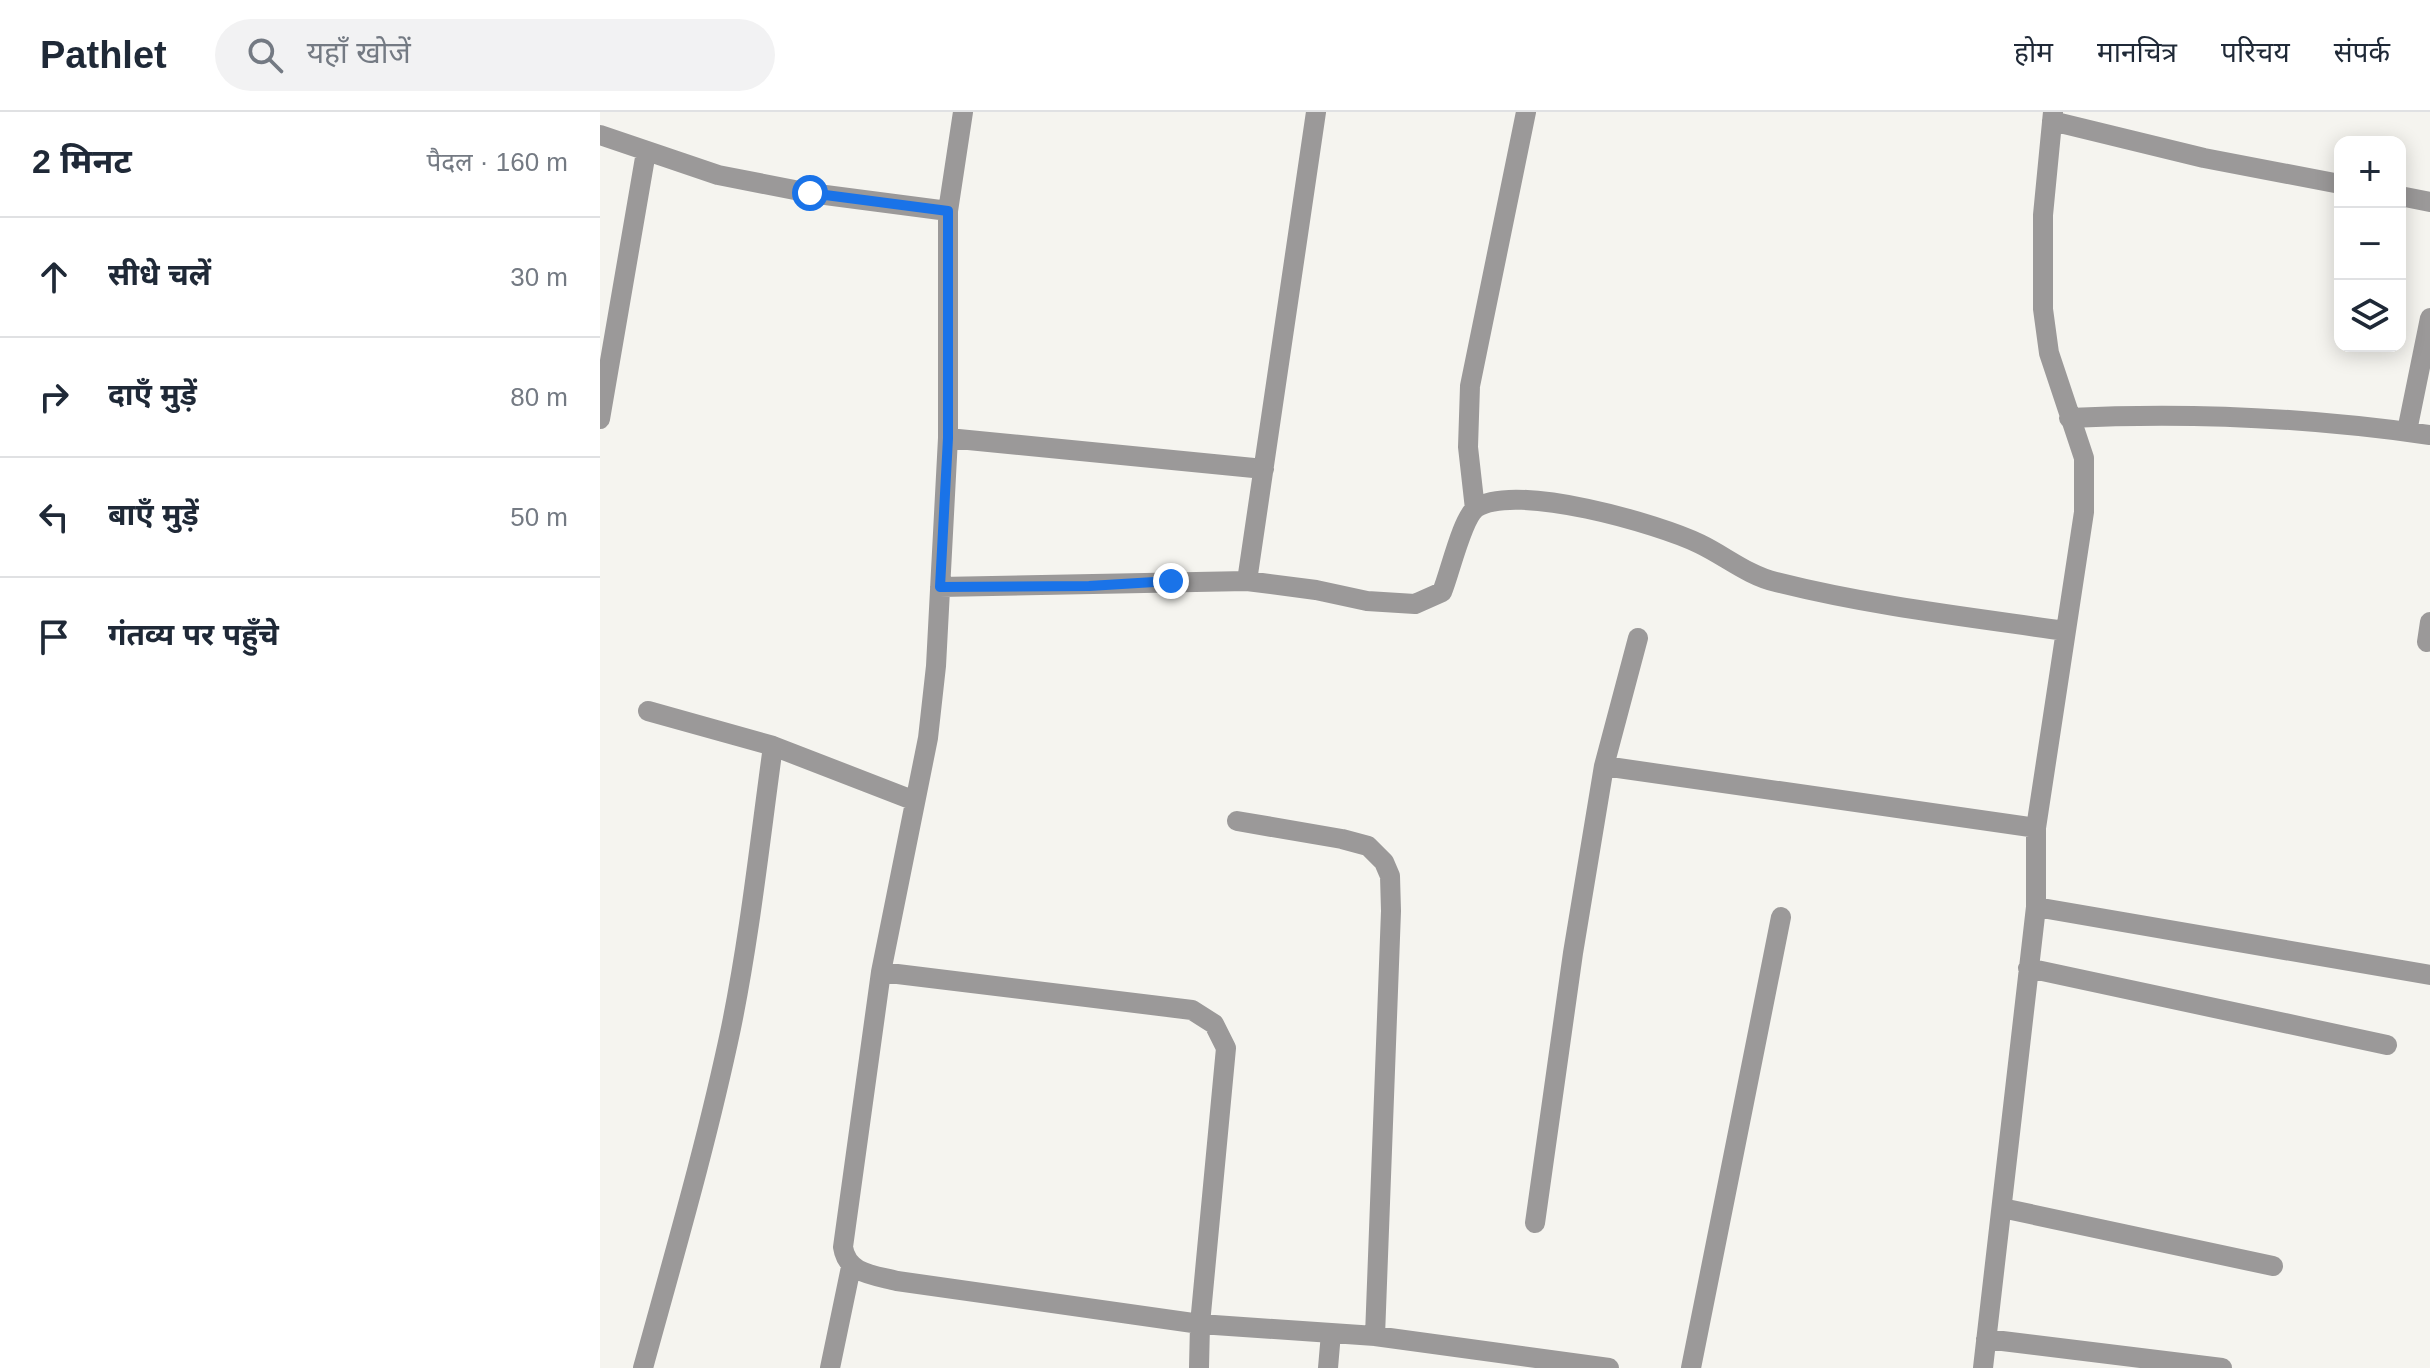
<!DOCTYPE html>
<html lang="hi">
<meta charset="utf-8">
<style>
:root{--surface:#fff;--page:#f2f2f3;--text:#1f2937;--muted:#747a83;--line:#e0e1e3}
body{margin:0;font-family:Arial,"Noto Sans Devanagari",sans-serif;background:var(--page);color:var(--text)}
.controls{position:absolute;right:24px;top:24px;display:grid;overflow:hidden;border-radius:16px;box-shadow:0 4px 20px #0003}
.controls button{width:72px;height:72px;display:grid;place-items:center;padding:0;border:0;border-bottom:2px solid var(--line);background:var(--surface);color:var(--text);font:40px sans-serif}
.stop{position:absolute;width:24px;height:24px;margin:-18px;border:6px solid #1a73e8;border-radius:50%;background:#fff}
.stop.end{background:#1a73e8;border-color:#fff;box-shadow:0 2px 8px #0008}
.list{margin:0;padding:0;list-style:none}
h2{display:flex;justify-content:space-between;align-items:center;height:104px;margin:0;padding:0 32px;font-size:34px}
h2 small{font-size:26px;font-weight:400;color:var(--muted)}
.list li{display:grid;grid-template-columns:52px 1fr auto;gap:24px;align-items:center;box-sizing:border-box;height:120px;padding:0 32px;border-top:2px solid var(--line)}
.list b{display:block;font-size:30px;white-space:nowrap}
.list em{font-size:26px;font-style:normal;color:var(--muted)}
.icon{flex:none;width:44px;height:44px;fill:none;stroke:currentColor;stroke-width:2;stroke-linecap:round;stroke-linejoin:round}
.map{position:relative;flex:none;width:1830px;height:1256px;overflow:hidden}
header{display:flex;align-items:center;gap:48px;box-sizing:border-box;height:112px;padding:0 40px;background:var(--surface);border-bottom:2px solid var(--line)}
header strong{font-size:38px}
nav{display:flex;gap:44px;margin-inline-start:auto;font-size:28px}
.search{width:560px;height:72px;background:var(--page);display:flex;align-items:center;gap:20px;box-sizing:border-box;padding:0 28px;border-radius:44px;color:var(--muted);font-size:30px}
main{display:flex}
aside{flex:1;background:var(--surface)}
.map>svg:first-child{display:block}
.lines{fill:none;stroke-linecap:round;stroke-linejoin:round}
.street{stroke:#9b9999;stroke-width:20}
.route{stroke:#1a73e8;stroke-width:10}
</style>
<header>
<strong>Pathlet</strong>
<div class="search"><svg class="icon" aria-label="search" viewBox="0 0 24 24"><circle cx="10" cy="10" r="6"/><path d="M15 15l6 6"/></svg>यहाँ खोजें</div>
<nav><a>होम</a><a>मानचित्र</a><a>परिचय</a><a>संपर्क</a></nav>
</header>
<main>
<aside>
<h2>2 मिनट<small>पैदल · 160 m</small></h2>
<ul class="list">
<li><svg class="icon" aria-label="ahead" viewBox="0 0 24 24"><path d="M12 20V5M6 11l6-6 6 6"/></svg><div><b>सीधे चलें</b></div><em>30 m</em></li>
<li><svg class="icon" aria-label="right" viewBox="0 0 24 24"><path d="M7 20v-9h11M14 6l5 5-5 5"/></svg><div><b>दाएँ मुड़ें</b></div><em>80 m</em></li>
<li><svg class="icon" aria-label="left" viewBox="0 0 24 24"><path d="M17 20v-9H6M10 6l-5 5 5 5"/></svg><div><b>बाएँ मुड़ें</b></div><em>50 m</em></li>
<li><svg class="icon" aria-label="arrive" viewBox="0 0 24 24"><path d="M6 21V4h12l-3 4 3 4H6"/></svg><div><b>गंतव्य पर पहुँचे</b></div></li>
</ul>
</aside>
<div class="map">
<svg width="1830" height="1256" viewBox="0 0 1830 1256">
<rect width="100%" height="100%" fill="#f5f4ef"/>
<g class="lines">
<!-- street -->
<path class="street" d="M363 0 348 99V326L336 554 328 626 281 860 243 1135C247 1162 274 1163 297 1169L600 1212 775 1224 1009 1256
M1452 9 1604 46 1740 72
M0 23 118 63 210 81 348 99
M1800 84 1830 90
M1469 306C1589 300 1712 306 1830 323
M0 307 46 40
M1807 319 1830 206
M348 326 664 357
M875 397 868 335 870 274 926 0
M647 469 716 0
M340 475 647 469 716 478 767 489 815 492 842 480C850 461 862 406 876 396 915 370 1059 412 1100 432 1125 444 1149 464 1176 470 1271 494 1368 505 1465 519
M1827 530 1830 510
M48 599 173 634 315 689
M1004 654 1436 716
M637 709 742 727 768 734 784 750 790 764 791 799 775 1224
M1436 795 1830 863
M1428 856 1787 933
M281 860 592 898 614 912 626 936 600 1212 599 1256
M1402 1096 1673 1154
M935 1111 973 841 1004 654 1038 526
M1386 1227 1622 1256
M43 1256C74 1143 107 1030 131 916 150 823 160 728 173 634
M230 1256 251 1155
M728 1256 731 1221
M1091 1256 1181 805
M1383 1256 1436 795V716L1484 400V346L1449 241 1443 197V103L1453 0"/>
</g>
<g class="lines">
<!-- route -->
<path class="route" d="M210 81 348 99V326L340 475 489 474 571 469"/>
</g>
</svg>
<div class="controls">
<button>+</button>
<button>−</button>
<button><svg class="icon" aria-label="layers" viewBox="0 0 24 24"><path d="M12 4l9 5-9 5-9-5zM3 14l9 5 9-5"/></svg></button>
</div>
<div class="stop" style="left:210px;top:81px"></div>
<div class="stop end" style="left:571px;top:469px"></div>
</div>
</main>
